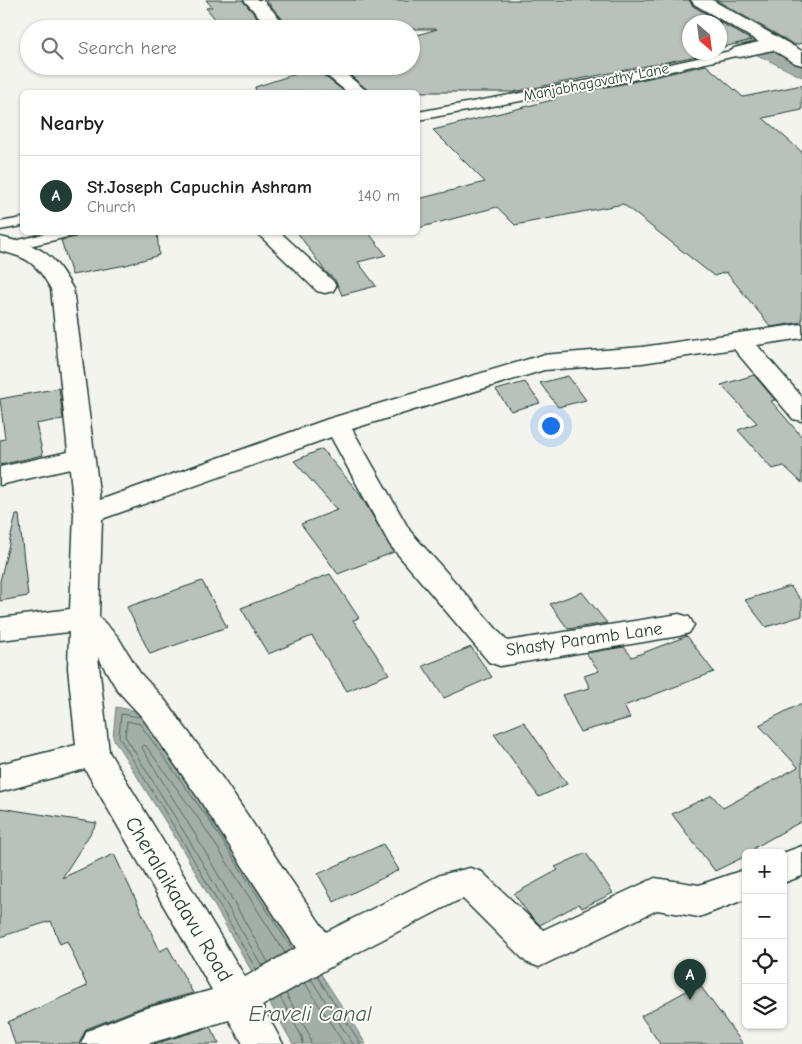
<!DOCTYPE html>
<meta charset="utf-8">
<style>
:root{--surface:#fff;--page:#f2f2f2;--text:#202124;--muted:#757577;--line:#e0e0e0;--accent:#1f3d34}
body{margin:0;font-family:"Comic Neue",sans-serif;background:var(--page);color:var(--text)}
.controls{position:absolute;right:15px;bottom:15px;display:grid;overflow:hidden;border-radius:8px;box-shadow:0 1px 4px #0004}
.controls button{width:45px;height:45px;display:grid;place-items:center;padding:0;border:0;border-bottom:1px solid var(--line);background:var(--surface);color:var(--text);font:25px sans-serif}
.compass{position:absolute;left:682px;top:15px;width:45px;height:45px;border-radius:50%;background:var(--surface);box-shadow:0 1px 4px #0004;rotate:152deg}
.you{position:absolute;left:550px;top:425px;width:18px;height:18px;margin:-12px;border:4px solid #fff;border-radius:50%;background:#1a73e8;box-shadow:0 0 0 8px #1a73e833}
.badge{display:grid;place-items:center;width:32px;height:32px;border-radius:50%;background:var(--accent);color:#fff;font-size:16px;font-weight:700}
.pin{position:absolute;translate:-50% -41px;filter:drop-shadow(0 1px 2px #0008)}
.pin::after{content:'';position:absolute;top:26px;width:18px;height:15px;background:inherit;clip-path:polygon(0 0,100% 0,50% 100%)}
.list{margin:0;padding:0;list-style:none}
h2{display:flex;justify-content:space-between;align-items:center;height:65px;margin:0;padding:0 20px;font-size:21px}
h2 small{font-size:16px;font-weight:400;color:var(--muted)}
.list li{display:grid;grid-template-columns:32px 1fr auto;gap:15px;align-items:center;box-sizing:border-box;height:80px;padding:0 20px;border-top:1px solid var(--line)}
.list b{display:block;font-size:19px;white-space:nowrap}
.list p{margin:0;font-size:16px;white-space:nowrap;color:var(--muted)}
.list em{font-size:16px;font-style:normal;color:var(--muted)}
.icon{flex:none;width:28px;height:28px;fill:none;stroke:currentColor;stroke-width:2;stroke-linecap:round;stroke-linejoin:round}
.map{position:relative;flex:none;width:802px;height:1044px;overflow:hidden}
.search{position:absolute;background:var(--surface);box-shadow:0 1px 4px #0004;left:20px;top:20px;width:400px;height:55px;display:flex;align-items:center;gap:12px;box-sizing:border-box;padding:0 18px;border-radius:28px;color:var(--muted);font-size:19px}
.panel{position:absolute;background:var(--surface);box-shadow:0 1px 4px #0004;left:20px;top:90px;width:400px;height:145px;border-radius:8px}
.map>svg:first-child{display:block}
.water{fill:#a3aea7;stroke:#6e8179}
.lines{fill:none;stroke-linecap:round;stroke-linejoin:round}
.shore{stroke:#546a62;stroke-width:1}
.building{fill:#b9c1bb;stroke:#1f3d34}
.lane-casing{stroke:#1f3d34;stroke-width:3}
.street-casing{stroke:#1f3d34;stroke-width:3}
.lane{fill:#fdfcf7;fill-rule:evenodd}
.street{fill:#fdfcf7;fill-rule:evenodd}
.labels{text-anchor:middle;stroke-width:4;stroke-linejoin:round;paint-order:stroke}
.far-street-label{font-size:15px;fill:#1f3d34;stroke:#fdfcf7}
.street-label{font-size:18px;fill:#1f3d34;stroke:#fdfcf7}
.near-street-label{font-size:21px;fill:#1f3d34;stroke:#fdfcf7}
.near-water-label{font-size:22px;font-style:italic;fill:#475f56;stroke:#fdfcf7}
</style>
<div class="map">
<svg width="802" height="1044" viewBox="0 0 802 1044">
<rect width="100%" height="100%" fill="#f4f4ef"/>
<filter id="ink" filterUnits="userSpaceOnUse"><feTurbulence type="fractalNoise" baseFrequency=".02" numOctaves="2"/><feDisplacementMap in="SourceGraphic" scale="10" xChannelSelector="R" yChannelSelector="G"/><feConvolveMatrix kernelMatrix="1 2 1 2 8 2 1 2 1" color-interpolation-filters="sRGB"/></filter>
<g filter="url(#ink)">
<!-- water -->
<path class="water" d="M666 0H686L746 37 802 66V77L737 45 720 34V22H701Z
M116 707 146 713 216 811 366 1044H293L180 845 113 738Z"/>
<g class="lines">
<!-- shore -->
<path class="shore" d="M140 717 121 714 119 737 184 843 256 969
M268 962 196 836 142 748 143 745 146 746 201 822 285 953
M262 966 189 840 125 736 127 721 140 724 207 817 292 949
M317 976 361 1044
M311 979 353 1044
M305 983 344 1044
M286 994 309 1034 311 1044
M280 997 302 1037 303 1044"/>
</g>
<!-- building -->
<path class="building" d="M206 0H242L267 29H224L206 8 212 7Z
M266 0H689L693 6 751 40 720 48V22H690V52H702L695 54 697 56 513 92H370L339 66H411V37L437 29H291Z
M716 0H802V43L795 45Z
M706 65 743 97 802 85V110L763 118 802 152V322L771 327 726 272 714 276 623 204 515 225 497 207 418 228V199L485 182 433 130 556 99V96L628 83Z
M314 68 345 92H256L255 87Z
M80 232H157L159 255 126 265 72 275 61 240 76 237Z
M297 232H368L386 255 358 262 376 286 342 295 335 280 325 271Z
M754 375 775 400 771 401 802 437V483L784 466 772 469 738 430 757 423 721 385Z
M568 376 586 400 558 407 540 383Z
M525 382 540 403 511 411 496 390Z
M59 388 63 419 36 424 43 455 0 465V440L5 439 0 399Z
M322 449 359 493 394 552 338 574 301 524 337 510 294 461Z
M16 515H19L28 596 0 601V581Z
M330 574 359 618 353 620 389 674 347 691 312 636 268 654 241 608Z
M202 581 227 627 150 654 127 607Z
M790 586 802 601V616L766 627 745 600Z
M582 592 607 623 568 629 550 604Z
M687 636 714 672 624 706 630 718 580 732 562 695 590 688 584 676 599 671 586 653 624 647 632 657Z
M471 647 492 677 444 698 423 666Z
M802 703V821L754 848 757 851 746 853V856L715 871 672 814 712 795 723 808 798 767 759 725Z
M524 722 567 784 539 797 494 734Z
M0 808 97 823 62 878 114 854 160 951 168 947 193 993 140 1008 86 1029 79 1044H15L8 1022 87 986 67 941 60 944 51 921 0 937Z
M383 844 399 870 334 902 318 874Z
M586 853 613 893 582 908 579 904 540 925 528 913 514 894 558 870 555 867Z
M699 984 743 1044H660L641 1016Z
M210 1027 219 1044H154Z"/>
<g class="lines">
<defs>
<path id="lane" d="M740 49 744 50 746 52 744 54 628 81 418 120V112L628 73Z
M22 218V226L0 230V222Z
M51 232H78L76 235 12 250 5 246 7 243Z"/>
<path id="street" d="M244 0H263L289 29H270Z
M691 0H712L802 51V65L795 63 773 50 740 57 734 56 731 52 734 48 759 42 694 4Z
M315 66H336L368 92H347Z
M256 232H280L333 281 336 286 333 291 325 293 317 291Z
M0 237C43 247 51 251 73 289L100 500 328 419 542 355 642 347 802 324V338L757 345 802 397V421L793 419 734 349 642 363 544 370 352 429 410 531 507 641 679 614 689 617 694 625 689 633 679 636 500 666 489 662 390 545 331 437 102 519 99 617 118 637 140 673 164 699 223 779 326 932 440 875 470 868 482 872 543 930 655 878 699 885 746 869V899L699 917 657 910 539 967 526 962 463 899 457 901 341 961 262 1006 283 1044H243L229 1020 147 1044H81L87 1031 140 1010 212 990 85 769 0 792V764L76 745 68 668 69 632 0 640V618L70 609 74 514 70 469 0 485V467L68 452 51 289C37 264 28 257 0 251ZM98 657 118 691 142 717 199 799 296 948 245 977 109 752Z
M802 846V876L783 883V853Z"/>
</defs>
<!-- lane casing -->
<use href="#lane" class="lane-casing"/>
<!-- street casing -->
<use href="#street" class="street-casing"/>
<!-- lane -->
<use href="#lane" class="lane"/>
<!-- street -->
<use href="#street" class="street"/>
</g>
</g>
<g class="labels">
<!-- far-street labels -->
<g class="far-street-label">
<text transform="translate(596 82) rotate(-11)" y="5">Manjabhagavathy Lane</text>
</g>
<!-- street labels -->
<g class="street-label">
<text transform="translate(584 639) rotate(-8)" y="6">Shasty Paramb Lane</text>
</g>
<!-- near-street labels -->
<g class="near-street-label">
<text transform="translate(179 899) rotate(59)" y="7">Cheralaikadavu Road</text>
</g>
<!-- near-water labels -->
<g class="near-water-label">
<text x="310" y="1021">Eraveli Canal</text>
</g>
</g>
</svg>
<div class="controls">
<button>+</button>
<button>−</button>
<button><svg class="icon" aria-label="locate" viewBox="0 0 24 24"><circle cx="12" cy="12" r="6"/><path d="M12 2v4M12 18v4M2 12h4M18 12h4"/></svg></button>
<button><svg class="icon" aria-label="layers" viewBox="0 0 24 24"><path d="M12 4l9 5-9 5-9-5zM3 14l9 5 9-5"/></svg></button>
</div>
<svg class="compass" viewBox="-18 -18 36 36"><path d="M0-13l5 13h-10z" fill="#e53935"/><path d="M0 13l5-13h-10z" fill="#757577"/></svg>
<div class="you"></div>
<div class="pin badge" style="left:690px;top:1000px">A</div>
<div class="search"><svg class="icon" aria-label="search" viewBox="0 0 24 24"><circle cx="10" cy="10" r="6"/><path d="M15 15l6 6"/></svg>Search here</div>
<section class="panel">
<h2>Nearby<small></small></h2>
<ul class="list">
<li><span class="badge">A</span><div><b>St.Joseph Capuchin Ashram</b><p>Church</p></div><em>140 m</em></li>
</ul>
</section>
</div>
